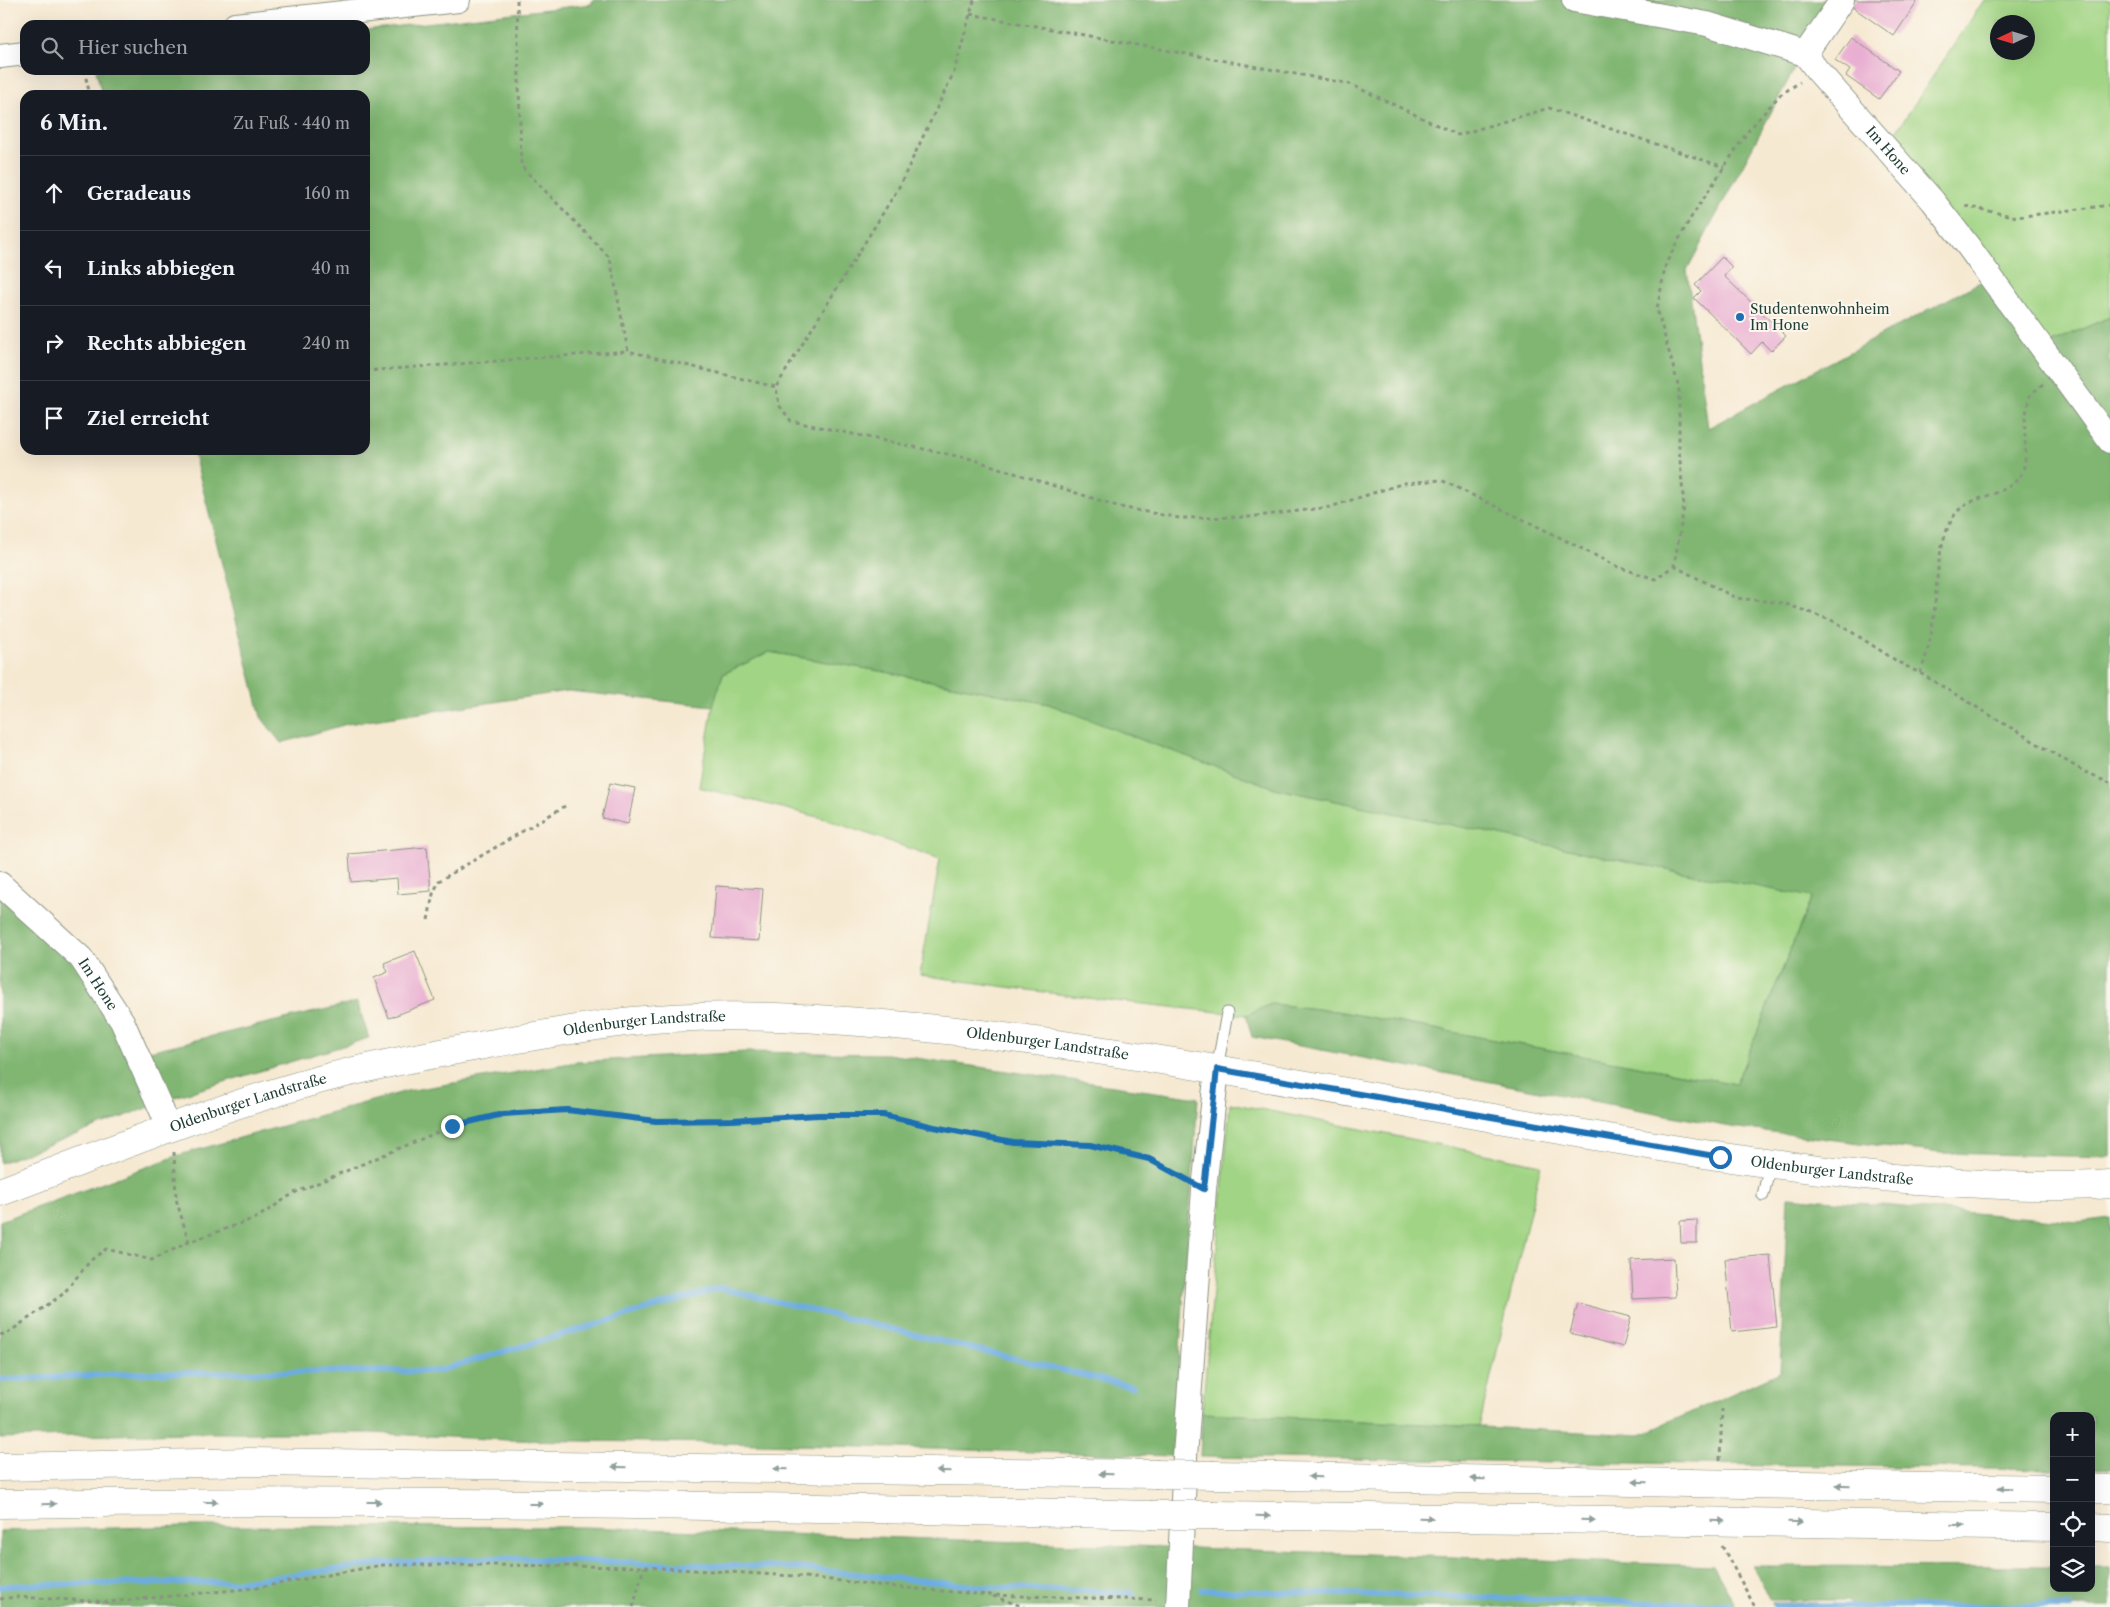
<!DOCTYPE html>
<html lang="de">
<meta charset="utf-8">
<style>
:root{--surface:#171b24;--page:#20242c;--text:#f1f3f6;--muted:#9ea1a6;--line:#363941}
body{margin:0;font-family:"Libre Caslon Text",serif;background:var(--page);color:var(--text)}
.controls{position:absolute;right:15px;bottom:15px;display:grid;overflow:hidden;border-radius:10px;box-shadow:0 5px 20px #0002}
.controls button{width:45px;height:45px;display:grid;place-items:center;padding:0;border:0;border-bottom:1px solid var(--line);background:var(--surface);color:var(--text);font:25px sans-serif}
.compass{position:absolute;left:1990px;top:15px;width:45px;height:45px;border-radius:50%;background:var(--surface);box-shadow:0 5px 20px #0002;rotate:266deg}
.stop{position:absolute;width:15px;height:15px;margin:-11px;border:4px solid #1f6fb2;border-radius:50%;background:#fff}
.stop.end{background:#1f6fb2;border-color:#fff;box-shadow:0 1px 5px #0008}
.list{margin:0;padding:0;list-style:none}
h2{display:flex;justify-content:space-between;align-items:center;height:65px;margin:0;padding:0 20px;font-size:21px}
h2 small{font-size:16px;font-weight:400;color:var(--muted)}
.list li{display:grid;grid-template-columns:32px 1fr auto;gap:15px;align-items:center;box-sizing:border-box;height:75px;padding:0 20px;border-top:1px solid var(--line)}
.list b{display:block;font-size:19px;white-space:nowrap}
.list em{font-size:16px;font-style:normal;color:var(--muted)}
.icon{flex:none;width:28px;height:28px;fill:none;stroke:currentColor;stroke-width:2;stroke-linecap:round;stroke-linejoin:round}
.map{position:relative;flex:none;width:2110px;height:1607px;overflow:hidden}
.search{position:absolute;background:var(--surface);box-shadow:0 5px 20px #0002;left:20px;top:20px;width:350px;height:55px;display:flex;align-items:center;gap:12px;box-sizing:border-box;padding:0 18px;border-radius:15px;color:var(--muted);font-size:19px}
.panel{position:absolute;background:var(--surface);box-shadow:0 5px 20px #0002;left:20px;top:90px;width:350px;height:365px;border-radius:15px}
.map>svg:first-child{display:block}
.green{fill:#a1d484;stroke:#60885c;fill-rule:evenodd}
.forest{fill:#80b672;stroke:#507a53}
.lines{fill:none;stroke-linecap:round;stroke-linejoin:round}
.stream{stroke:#6cacdf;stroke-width:6}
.building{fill:#e9afd2}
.lane-casing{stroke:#8a9383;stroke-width:13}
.street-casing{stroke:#8a9383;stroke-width:26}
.secondary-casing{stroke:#8a9383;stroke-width:29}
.highway-casing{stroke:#8a9383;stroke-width:29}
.path{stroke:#8a9383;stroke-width:3;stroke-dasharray:4 4;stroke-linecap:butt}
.lane{stroke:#fff;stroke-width:11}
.street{stroke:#fff;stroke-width:24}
.secondary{stroke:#fff;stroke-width:28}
.highway{stroke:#fff;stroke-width:28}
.highway-bridge-casing{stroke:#8a9383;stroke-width:29;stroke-linecap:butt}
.highway-bridge{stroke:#fff;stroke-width:28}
.oneway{fill:#8f9e9a}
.route{stroke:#1f6fb2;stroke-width:6}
.poi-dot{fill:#1f6fb2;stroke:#fbf7ec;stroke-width:2}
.labels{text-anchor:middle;stroke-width:4;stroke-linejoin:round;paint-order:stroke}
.street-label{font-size:14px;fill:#1f3d34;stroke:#fbf7ec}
.poi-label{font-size:14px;fill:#1f3d34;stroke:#fbf7ec;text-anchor:start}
</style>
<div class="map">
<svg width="2110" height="1607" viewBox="0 0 2110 1607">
<rect width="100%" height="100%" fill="#fbf7ec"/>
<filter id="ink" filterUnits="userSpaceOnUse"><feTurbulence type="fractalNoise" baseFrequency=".02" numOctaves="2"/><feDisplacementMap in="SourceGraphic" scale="10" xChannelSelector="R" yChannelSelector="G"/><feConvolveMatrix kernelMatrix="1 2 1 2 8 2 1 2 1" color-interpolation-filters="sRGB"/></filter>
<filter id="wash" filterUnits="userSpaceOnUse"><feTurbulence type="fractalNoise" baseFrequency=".0096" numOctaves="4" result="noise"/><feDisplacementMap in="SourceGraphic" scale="20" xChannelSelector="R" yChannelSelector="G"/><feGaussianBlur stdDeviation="1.12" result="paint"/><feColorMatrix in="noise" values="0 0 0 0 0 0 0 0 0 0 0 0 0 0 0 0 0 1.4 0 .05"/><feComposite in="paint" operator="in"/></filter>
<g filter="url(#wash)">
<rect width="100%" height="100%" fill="#f6e9d2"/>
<!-- green -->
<path class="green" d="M1984 0H2110V317L2049 343 1891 139ZM1998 22H2028V52H1998Z
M769 652 880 671 1049 704 1150 743 1278 789 1650 866 1812 896 1736 1084 1336 1011 1271 1004 1246 1015 1087 998 920 975 940 859 822 818 699 787 713 706 723 674Z
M1230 1103 1541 1165 1479 1427 1202 1413Z
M1572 1601 1697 1607H1575Z"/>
<!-- forest -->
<path class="forest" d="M592 0H1840L1800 58 1687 270 1708 428 1982 281 2031 351 2110 317V1157L1940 1153 1731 1127 1252 1037 1246 1015 1271 1004 1336 1011 1736 1084 1812 897 1650 866 1278 789 1150 743 1049 704 880 671 769 652 723 674 713 706 568 691 347 724 281 743 261 717 193 450H365V95H102L96 70H365V30L592 4Z
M0 895 77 962 117 1022 152 1106 0 1163Z
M357 1002 369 1038 165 1100 145 1052Z
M745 1052 887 1054 1198 1098 1172 1456 725 1443 508 1440 370 1433H186L0 1438V1221L179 1155 407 1091 577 1062Z
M1788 1197 2078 1222 2110 1218V1469H2091V1416H2054V1469L1200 1457 1202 1413 1641 1435 1780 1372Z
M189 1526 585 1527 1713 1566 1736 1606 1569 1598 1573 1607H0V1531Z
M1752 1566 2054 1567V1588H2091V1567H2110V1607H1853L1847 1600H1771Z
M1773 1603H1816L1819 1607H1775Z"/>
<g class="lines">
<!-- stream -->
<path class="stream" d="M0 1380 143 1373 438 1371 720 1288 1133 1387
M0 1587 18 1585 236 1582 387 1563 493 1558 796 1568 984 1587 1133 1593
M1201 1590 1730 1605
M1777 1606 2070 1607"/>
</g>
<g id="blocks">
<!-- building -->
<path class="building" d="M1855 0H1918L1894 36 1851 6Z
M1851 37 1899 71 1879 99 1846 76 1850 70 1835 60Z
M1722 257 1732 267 1724 276 1786 336 1771 351 1762 342 1751 354 1694 298 1701 291 1695 285Z
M610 783 635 788 628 824 602 818Z
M427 847 431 891 398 894 397 878 351 882 349 854Z
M716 886 763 889 759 941 712 938Z
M415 951 435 1000 389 1018 374 978 388 972 384 963Z
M1697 1220V1243H1681L1680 1221Z
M1770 1255 1777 1327 1732 1332 1725 1259Z
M1674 1258 1676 1297 1633 1299 1631 1260Z
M1578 1303 1631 1317 1623 1347 1570 1333Z"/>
</g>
</g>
<g filter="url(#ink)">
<use href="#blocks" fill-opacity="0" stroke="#8a9383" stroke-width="1"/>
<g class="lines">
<defs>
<path id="lane" d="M1217 1069 1227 1013
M1763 1195 1770 1165"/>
<g id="street">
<path id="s1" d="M1574 0 1707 24 1805 54 1817 70 1933 201 1968 246 2110 441"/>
<path d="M235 25 458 0"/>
<path d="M1805 54 1842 0"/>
<path d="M0 56 25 53"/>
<path id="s2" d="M0 884 81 958 122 1021 162 1111"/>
<path d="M1178 1607 1185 1457 1204 1189 1217 1069"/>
</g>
<g id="secondary">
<path id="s3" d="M0 1192C91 1158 181 1121 274 1093 342 1071 413 1058 484 1045 534 1036 583 1027 633 1021 739 1010 851 1020 956 1031 1121 1050 1284 1081 1447 1110 1603 1137 1758 1167 1916 1180 1981 1184 2045 1189 2110 1184"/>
</g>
<path id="highway" d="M0 1467 251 1462 1155 1474
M1214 1475 1689 1483
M1745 1484 2054 1489
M2091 1489H2110
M0 1504C383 1499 766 1506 1150 1515
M1214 1515 1689 1521
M1746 1522 2054 1527
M2091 1527 2110 1528"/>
</defs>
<!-- lane casing -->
<use href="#lane" class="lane-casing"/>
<!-- street casing -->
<use href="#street" class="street-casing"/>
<!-- secondary casing -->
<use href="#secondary" class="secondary-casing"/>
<!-- highway casing -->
<use href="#highway" class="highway-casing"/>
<!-- path -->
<path class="path" d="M517 0 521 166 610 258 628 351 776 387
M974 0 954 72 899 187 776 387 779 405 791 421 971 459 1120 507 1179 518 1250 517 1330 507 1404 483 1441 480 1553 534 1618 567 1655 579 1674 566 1684 507 1679 449V388L1657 309 1666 263 1690 219 1748 131 1780 95 1800 82
M970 14 1350 84 1458 135 1549 108 1724 167
M84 70 90 95
M1965 206 2017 217 2110 205
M365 371 628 351
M1674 566 1736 598 1783 603 1836 622 1900 663 1920 673 2083 771 2110 782
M1920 673C1927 655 1931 639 1933 621 1938 587 1935 546 1954 516 1970 491 2014 500 2024 467 2027 453 2024 435 2025 421 2026 412 2028 403 2030 395L2043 384
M428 920 433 894 439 881 565 806
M174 1152 176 1199 189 1242
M0 1334 5 1335 63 1294 91 1260 106 1249 152 1260 189 1242 258 1217 294 1193 452 1126 503 1114 567 1109 656 1121 732 1120 819 1115H883L934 1127 1013 1142 1090 1145 1149 1159 1184 1178
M1720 1460 1722 1409
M1722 1546 1755 1607
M993 1596 1024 1607
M0 1599 17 1597 109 1602 255 1588 382 1565H492L644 1567 795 1576 905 1588 990 1595 1156 1600
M633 1607 644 1567"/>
<!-- lane -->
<use href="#lane" class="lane"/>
<!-- street -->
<use href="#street" class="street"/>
<!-- secondary -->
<use href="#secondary" class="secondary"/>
<!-- highway -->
<use href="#highway" class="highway"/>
<defs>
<path id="highway-bridge" d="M1155 1474 1214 1475
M1689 1483 1745 1484
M1150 1515H1214
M1689 1521 1746 1522"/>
</defs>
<!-- highway-bridge casing -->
<use href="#highway-bridge" class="highway-bridge-casing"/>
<!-- highway-bridge -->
<use href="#highway-bridge" class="highway-bridge"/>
</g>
<!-- one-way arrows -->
<defs><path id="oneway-solid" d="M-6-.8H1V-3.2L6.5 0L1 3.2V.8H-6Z" transform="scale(1.25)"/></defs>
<g class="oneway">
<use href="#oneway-solid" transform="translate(619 1467) rotate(-179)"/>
<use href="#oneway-solid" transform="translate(781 1469) rotate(-179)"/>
<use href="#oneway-solid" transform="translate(944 1471) rotate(-179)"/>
<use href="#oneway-solid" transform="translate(1106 1474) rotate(-179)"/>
<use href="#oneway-solid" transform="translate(1315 1477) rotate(-179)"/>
<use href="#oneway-solid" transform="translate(1478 1479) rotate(-179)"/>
<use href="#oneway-solid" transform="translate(1640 1482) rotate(-179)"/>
<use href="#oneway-solid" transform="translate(1843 1485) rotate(-179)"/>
<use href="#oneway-solid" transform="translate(2005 1488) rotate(-179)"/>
<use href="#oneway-solid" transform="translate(211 1502)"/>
<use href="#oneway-solid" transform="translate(374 1502)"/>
<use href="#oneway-solid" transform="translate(49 1504) rotate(-1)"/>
<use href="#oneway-solid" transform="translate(536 1504)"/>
<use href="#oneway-solid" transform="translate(1263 1516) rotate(1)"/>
<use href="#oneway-solid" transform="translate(1426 1518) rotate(1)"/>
<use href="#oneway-solid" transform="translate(1588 1520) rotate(1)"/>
<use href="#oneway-solid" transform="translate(1718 1521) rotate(1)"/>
<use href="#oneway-solid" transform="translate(1795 1522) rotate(1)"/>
<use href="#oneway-solid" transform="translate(1958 1525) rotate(1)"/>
</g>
</g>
<g class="lines" filter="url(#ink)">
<!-- route -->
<path class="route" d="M452 1126 503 1114 567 1110 656 1121 732 1120 818 1115H883L934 1127 1013 1142 1090 1145 1149 1159 1204 1189 1217 1069 1720 1157"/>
</g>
<!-- markers -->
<circle class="poi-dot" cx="1740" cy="317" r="5"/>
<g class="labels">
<!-- street labels -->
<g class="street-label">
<text dy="5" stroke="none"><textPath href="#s1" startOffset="365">Im Hone</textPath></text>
<text dy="5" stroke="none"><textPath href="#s2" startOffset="141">Im Hone</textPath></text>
<text dy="5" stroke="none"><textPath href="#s3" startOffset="669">Oldenburger Landstraße</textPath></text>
<text dy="5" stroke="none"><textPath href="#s3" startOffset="1074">Oldenburger Landstraße</textPath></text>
<text dy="5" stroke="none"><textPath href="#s3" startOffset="264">Oldenburger Landstraße</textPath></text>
<text dy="5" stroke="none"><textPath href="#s3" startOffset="1869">Oldenburger Landstraße</textPath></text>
</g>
<!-- poi labels -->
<g class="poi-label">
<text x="1750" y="314">Studentenwohnheim<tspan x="1750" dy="16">Im Hone</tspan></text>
</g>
</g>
</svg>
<div class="controls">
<button>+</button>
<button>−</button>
<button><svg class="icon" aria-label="locate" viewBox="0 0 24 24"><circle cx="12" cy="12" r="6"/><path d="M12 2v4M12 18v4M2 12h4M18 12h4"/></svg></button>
<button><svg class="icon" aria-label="layers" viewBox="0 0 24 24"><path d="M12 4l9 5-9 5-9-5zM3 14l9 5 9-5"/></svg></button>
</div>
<svg class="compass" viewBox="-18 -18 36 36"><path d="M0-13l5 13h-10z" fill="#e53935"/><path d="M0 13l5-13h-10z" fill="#9ea1a6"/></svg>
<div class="stop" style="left:1720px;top:1157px"></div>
<div class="stop end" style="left:452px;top:1126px"></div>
<div class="search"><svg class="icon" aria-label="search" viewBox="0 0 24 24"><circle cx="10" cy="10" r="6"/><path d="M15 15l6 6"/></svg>Hier suchen</div>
<section class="panel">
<h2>6 Min.<small>Zu Fuß · 440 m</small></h2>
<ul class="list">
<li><svg class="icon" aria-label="ahead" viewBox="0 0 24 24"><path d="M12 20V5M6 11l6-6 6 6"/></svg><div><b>Geradeaus</b></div><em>160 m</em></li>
<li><svg class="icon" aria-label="left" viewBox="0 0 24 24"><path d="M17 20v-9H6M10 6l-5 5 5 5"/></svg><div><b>Links abbiegen</b></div><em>40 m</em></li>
<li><svg class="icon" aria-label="right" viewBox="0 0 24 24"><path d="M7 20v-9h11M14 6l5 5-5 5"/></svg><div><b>Rechts abbiegen</b></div><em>240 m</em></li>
<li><svg class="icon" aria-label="arrive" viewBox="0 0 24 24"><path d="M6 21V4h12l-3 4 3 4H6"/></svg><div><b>Ziel erreicht</b></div></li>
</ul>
</section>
</div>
